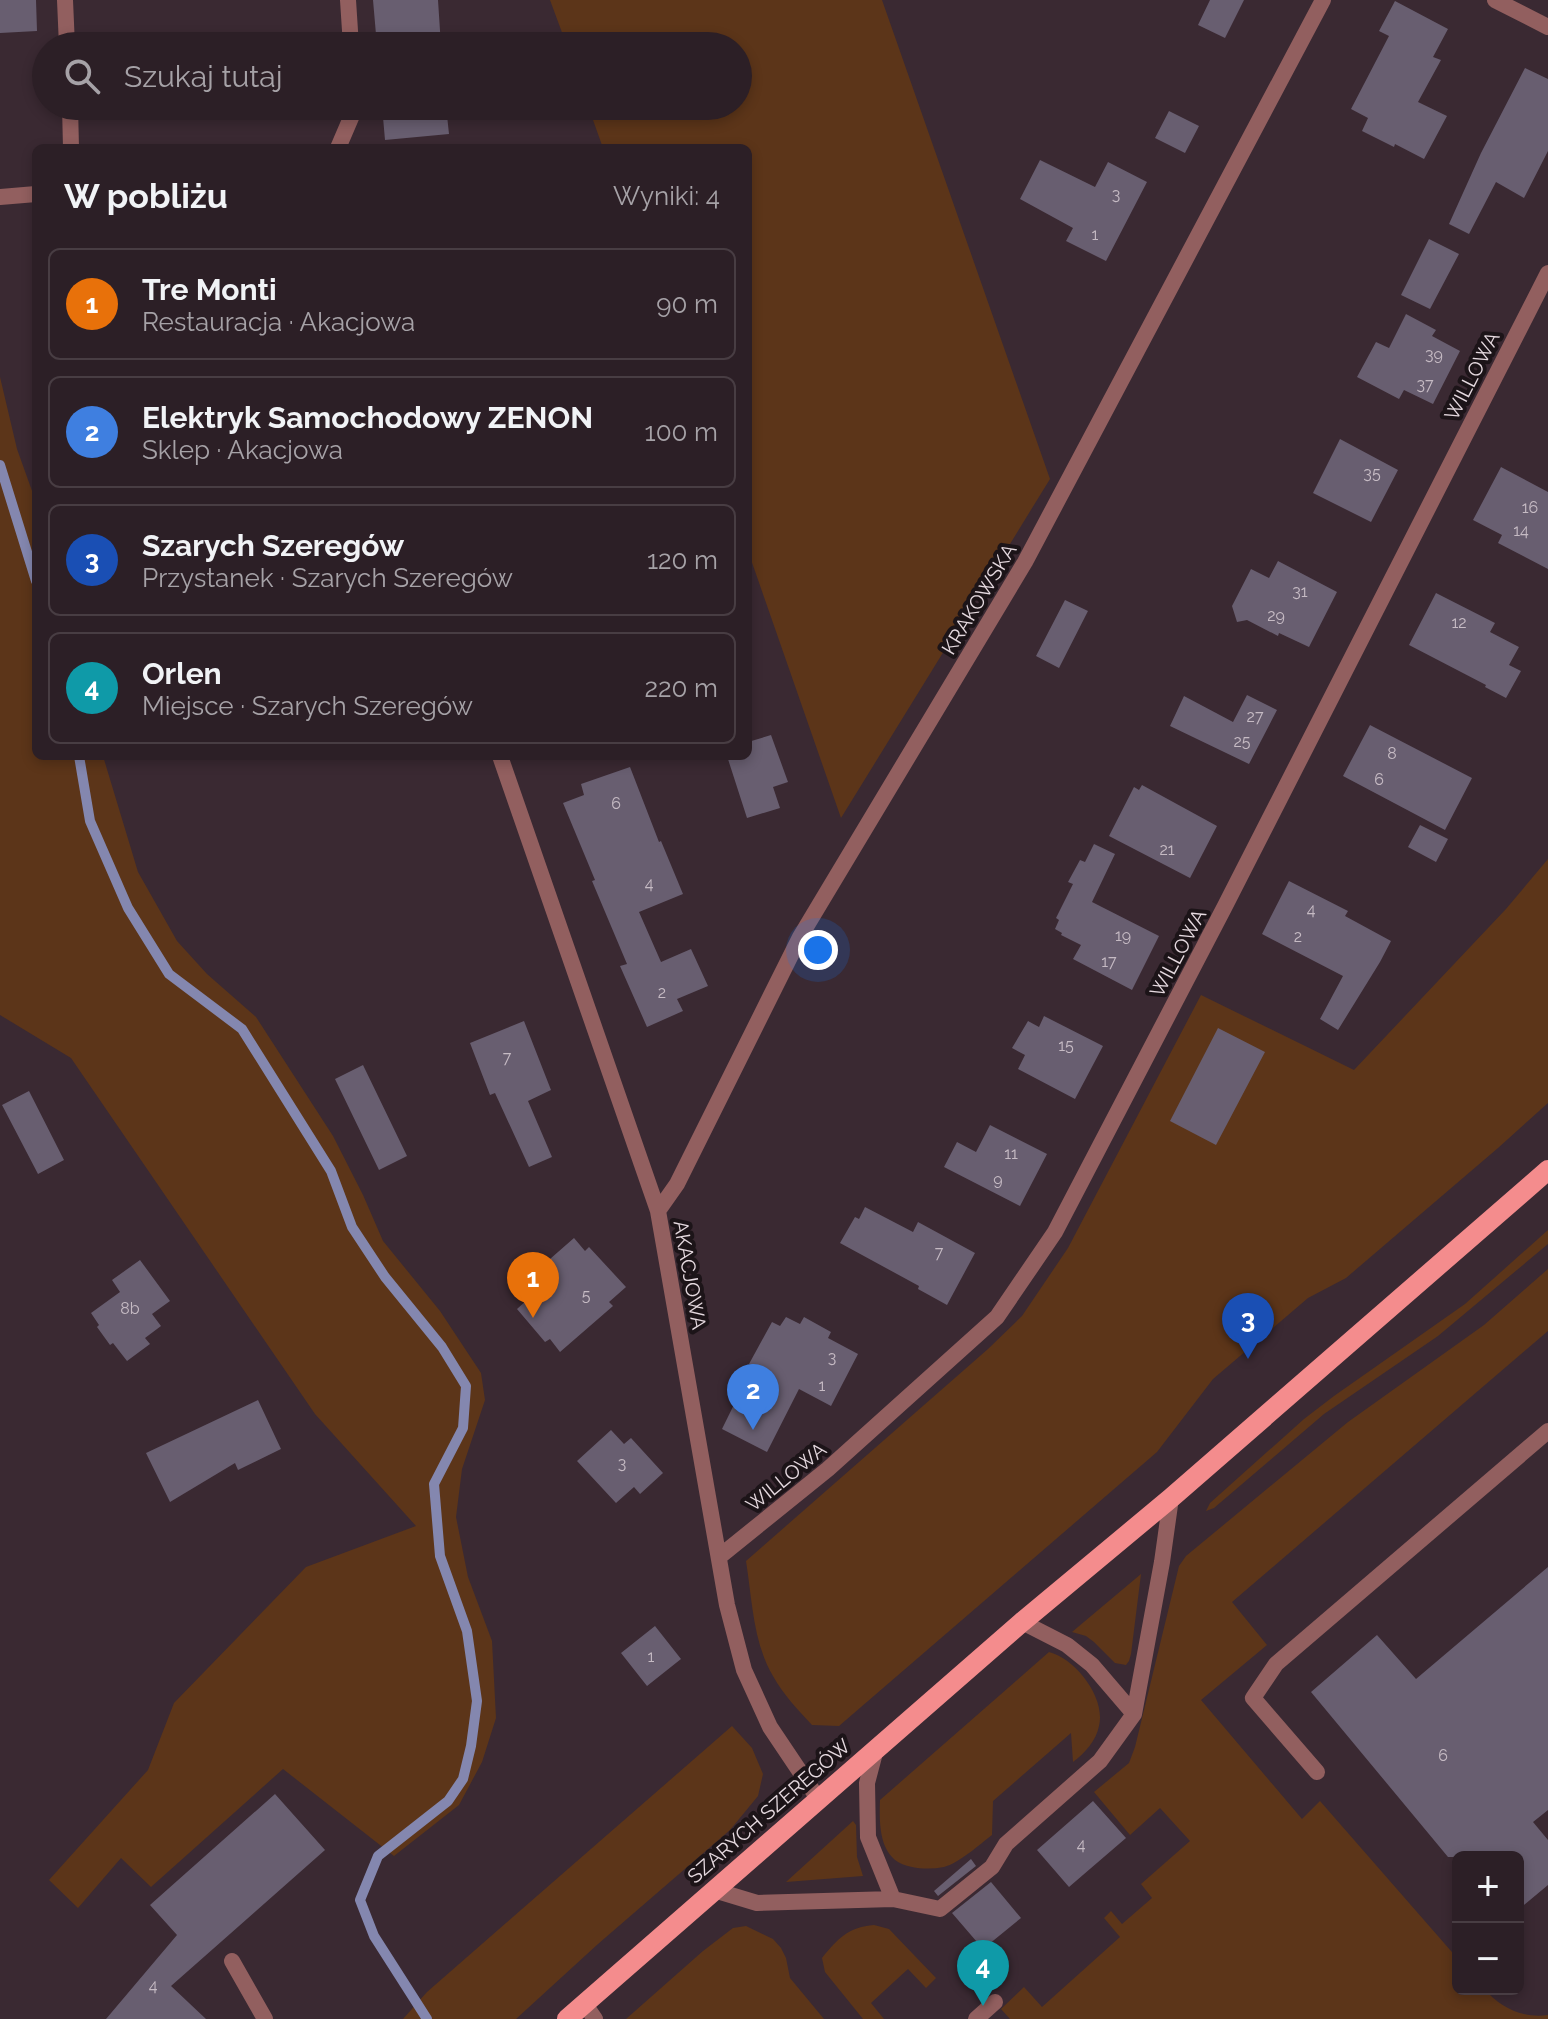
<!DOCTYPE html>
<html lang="pl">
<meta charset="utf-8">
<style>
:root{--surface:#2c1f26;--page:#34272e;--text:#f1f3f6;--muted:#a6a2a7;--line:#483d43;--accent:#2ad5ac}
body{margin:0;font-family:Raleway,sans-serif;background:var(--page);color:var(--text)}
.controls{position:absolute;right:24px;bottom:24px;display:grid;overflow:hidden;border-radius:12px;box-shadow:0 4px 12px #0003}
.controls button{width:72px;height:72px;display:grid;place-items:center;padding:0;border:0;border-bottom:2px solid var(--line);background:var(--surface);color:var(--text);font:40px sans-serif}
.you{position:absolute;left:818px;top:950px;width:28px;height:28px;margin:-20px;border:6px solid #fff;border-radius:50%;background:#1a73e8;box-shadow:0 0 0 12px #1a73e833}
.badge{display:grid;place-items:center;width:52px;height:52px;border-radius:50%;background:var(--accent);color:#fff;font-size:26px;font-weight:700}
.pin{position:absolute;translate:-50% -66px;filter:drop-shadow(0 2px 4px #0008)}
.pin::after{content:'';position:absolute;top:42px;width:28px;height:24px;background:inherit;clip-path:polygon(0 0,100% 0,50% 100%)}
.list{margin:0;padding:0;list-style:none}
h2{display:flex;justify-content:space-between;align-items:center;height:104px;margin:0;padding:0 32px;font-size:34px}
h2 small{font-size:26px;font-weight:400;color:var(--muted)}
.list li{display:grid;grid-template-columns:52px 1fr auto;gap:24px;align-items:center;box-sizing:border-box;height:112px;margin:0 16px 16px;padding:0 16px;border:2px solid var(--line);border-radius:12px}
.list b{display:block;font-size:30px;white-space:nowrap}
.list p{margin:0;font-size:26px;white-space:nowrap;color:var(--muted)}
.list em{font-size:26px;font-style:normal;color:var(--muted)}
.icon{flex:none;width:44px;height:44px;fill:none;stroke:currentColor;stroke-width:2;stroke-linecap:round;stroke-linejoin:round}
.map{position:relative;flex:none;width:1548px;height:2019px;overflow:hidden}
.search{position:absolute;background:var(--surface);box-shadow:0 4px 12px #0003;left:32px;top:32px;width:720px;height:88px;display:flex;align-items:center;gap:20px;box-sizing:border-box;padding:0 28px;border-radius:44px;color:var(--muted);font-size:30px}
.panel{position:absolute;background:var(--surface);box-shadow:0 4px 12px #0003;left:32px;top:144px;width:720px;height:616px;border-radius:12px}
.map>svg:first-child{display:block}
.green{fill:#5c3519}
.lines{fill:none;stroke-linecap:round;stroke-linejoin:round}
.stream{stroke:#8487af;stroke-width:10}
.building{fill:#685e70}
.service{stroke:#925f5f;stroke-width:16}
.minor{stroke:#925f5f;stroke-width:16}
.primary{stroke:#f48c8d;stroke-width:20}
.labels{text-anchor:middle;stroke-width:8;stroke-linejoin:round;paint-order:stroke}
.number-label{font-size:16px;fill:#c6bbc4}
.street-label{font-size:20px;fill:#e6dae0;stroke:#1c1418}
</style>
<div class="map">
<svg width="1548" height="2019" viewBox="0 0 1548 2019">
<rect width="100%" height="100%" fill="#3a2932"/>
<!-- green -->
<path class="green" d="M550 0H882L1050 479 841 818 748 551V148H603L588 106H738V46H567Z
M0 377 17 449 36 502V756H103L138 872 177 941 207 974 256 1017 333 1136 363 1195 383 1241 440 1311 481 1373 485 1400 462 1469 456 1517 468 1577 492 1641 496 1718 482 1762 459 1805 394 1856 283 1769 151 1887 121 1858 78 1908 49 1880 148 1770 174 1703 306 1567 416 1526 315 1414 71 1058 0 1015Z
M1548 859V1103L1498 1148 1346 1278 1308 1298 1213 1379 1157 1452 839 1726 812 1725C798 1710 783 1694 773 1676 753 1643 752 1598 746 1561L988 1349 1022 1316 1068 1248 1201 995 1354 1070 1506 909Z
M1548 1230V1244L1438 1336 1324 1414 1214 1508 1206 1511 1210 1503 1304 1419 1334 1396 1465 1304Z
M1548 1269V1331L1232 1602 1267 1645 1201 1700 1302 1819 1320 1801 1458 1959V1989H1484C1500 2007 1523 2019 1548 2015V2019H1010L1001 2009 1024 1987 1042 2007 1120 1937 1104 1918 1111 1911 1122 1924 1152 1898 1141 1884 1190 1841 1160 1808 1130 1835 1094 1792 1129 1763 1135 1747 1179 1566 1186 1556 1348 1422 1484 1325Z
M1141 1574 1131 1654 1129 1661 1126 1665 1115 1663 1094 1642 1086 1636 1072 1632Z
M1049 1652C1076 1659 1106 1698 1099 1726 1096 1741 1085 1753 1073 1762L1071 1733 993 1801 992 1835C979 1845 959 1863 944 1867 933 1869 922 1869 912 1867 879 1862 879 1826 880 1800Z
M732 1726 752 1748 763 1774 758 1796 730 1830 598 1944 516 2019H403L427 1992Z
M853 1821 856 1825 857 1857 863 1876 786 1882Z
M874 1925 889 1929 936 1978 926 1988 908 1969 871 2003 884 2019H863L825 1972 822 1958C838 1938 849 1927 874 1925Z
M746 1926 773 1939 781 1948 786 1958 790 1978 824 2019H626L703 1951 733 1928Z"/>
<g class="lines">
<!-- stream -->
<path class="stream" d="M0 465 36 581
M79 756 90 821 128 908 169 974 242 1029 331 1171 352 1227 385 1277 442 1347 466 1386 463 1428 434 1484 440 1556 467 1631 477 1701 471 1746 463 1779 448 1801 378 1856 360 1900 374 1936 427 2019"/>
</g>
<!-- building -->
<path class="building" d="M0 0H36L37 31 0 33Z
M373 0H438L441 46H377Z
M1210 0H1244L1225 38 1198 25Z
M1395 1 1448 29 1433 57 1441 60 1418 102 1447 116 1424 159 1395 144 1394 147 1362 131 1368 118 1351 109 1389 36 1379 31Z
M1525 68 1548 79V151L1524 198 1496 182 1469 234 1449 224 1481 153Z
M382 106H446L449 134 385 140Z
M1169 111 1199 126 1185 153 1155 138Z
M1040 160 1095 187 1108 162 1147 182 1106 261 1066 241 1073 228 1020 199Z
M1429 239 1459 254 1430 309 1401 295Z
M1406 314 1436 330 1432 336 1460 351 1433 404 1404 390 1399 399 1357 377 1376 342 1389 348Z
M1340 439 1398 470 1371 522 1313 493Z
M1501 467 1548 492V569L1498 543 1502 535 1473 520Z
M1278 561 1337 592 1309 647 1279 633 1278 636 1247 620 1237 622 1232 606 1251 569 1269 578Z
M1436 593 1495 623 1490 632 1519 647 1509 665 1521 671 1506 698 1485 687 1486 685 1409 645Z
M1065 600 1088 611 1059 668 1036 656Z
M1247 695 1277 710 1249 764 1170 726 1184 696 1233 722Z
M1370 725 1472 778 1445 830 1343 776Z
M771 735 788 782 773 787 780 808 747 818 727 756H748V742Z
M630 767 659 842 661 841 683 894 639 912 661 962 691 949 708 986 677 999 683 1011 647 1027 620 966 627 964 592 881 595 880 563 803 584 795 581 784Z
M1142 785 1217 826 1190 878 1109 836 1134 787 1139 790Z
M1420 825 1448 839 1436 862 1408 847Z
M1094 844 1115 854 1092 902 1159 936 1132 990 1073 959 1081 945 1061 935 1062 933 1055 929 1059 920 1056 918 1073 884 1068 882 1080 860 1085 862Z
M1289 881 1348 911 1345 916 1391 941 1380 962 1338 1030 1320 1019 1343 976 1262 934Z
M1044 1016 1103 1046 1075 1099 1018 1069 1025 1055 1012 1048 1028 1021 1039 1027Z
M524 1021 551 1090 528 1101 552 1157 529 1167 495 1093 490 1095 470 1043Z
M1218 1028 1265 1052 1216 1145 1170 1121Z
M363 1065 407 1156 379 1170 335 1079Z
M29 1091 64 1160 38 1174 2 1105Z
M990 1125 1047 1154 1020 1206 944 1167 957 1142 976 1152Z
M865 1207 913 1232 918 1222 975 1253 947 1305 918 1289 919 1286 840 1243 855 1217 859 1219Z
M574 1238 585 1251 589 1247 626 1287 609 1302 613 1306 560 1352 550 1339 545 1342 517 1309 528 1299 518 1287Z
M140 1260 170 1301 152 1314 161 1326 145 1338 150 1344 127 1361 113 1343 110 1345 97 1327 99 1325 91 1313 120 1292 112 1280Z
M786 1317 800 1324 804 1317 831 1332 828 1338 858 1354 831 1406 799 1389 767 1452 722 1429 753 1366 749 1364 772 1322 780 1326Z
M258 1400 281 1449 238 1470 235 1463 170 1502 146 1453Z
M611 1430 624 1444 631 1438 663 1473 640 1494 634 1487 616 1503 577 1461Z
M1548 1567V1810L1533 1822 1548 1840V1885L1518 1910V1857H1448L1311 1692 1377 1635 1416 1679Z
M655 1626 681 1659 647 1686 621 1653Z
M275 1794 325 1850 171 1986 206 2019H106L177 1935 150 1905Z
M1093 1801 1126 1838 1069 1887 1037 1850Z
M971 1859 976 1866 938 1896 934 1891Z
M991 1882 1021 1918 983 1949 952 1913Z"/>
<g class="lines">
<!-- service -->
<path class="service" d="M65 0 67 46
M348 0 351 46
M70 106 71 148
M338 148 356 106
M0 197 36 194
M1022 1622 1067 1645 1092 1665 1134 1714
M876 1749 867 1783 868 1837 893 1899
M1317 1772 1253 1698 1276 1664 1548 1431
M714 1890 757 1903 893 1899 940 1909 992 1867 1006 1844 1100 1761 1134 1714 1162 1562 1171 1498
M232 1961 265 2019
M584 2003 595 2019
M976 2019 995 2002"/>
<!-- minor -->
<path class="minor" d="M1495 0 1548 27
M500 756 658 1211 727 1605 744 1670 770 1727 819 1800
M658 1211 677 1184 800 937 1025 562 1323 0
M719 1557 828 1469 997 1317 1055 1232 1224 908 1548 273"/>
<!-- primary -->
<path class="primary" d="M567 2019 1022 1622 1171 1498 1548 1170"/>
</g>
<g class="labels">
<!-- number labels -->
<g class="number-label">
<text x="1116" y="200">3</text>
<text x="1095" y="240">1</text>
<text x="1434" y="360">39</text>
<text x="1425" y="390">37</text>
<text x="1372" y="479">35</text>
<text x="1530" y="513">16</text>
<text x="1521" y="536">14</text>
<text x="1300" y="597">31</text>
<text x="1276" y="621">29</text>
<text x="1459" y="628">12</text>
<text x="1255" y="722">27</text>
<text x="1242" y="747">25</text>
<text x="1392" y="759">8</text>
<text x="1379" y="785">6</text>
<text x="616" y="809">6</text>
<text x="1167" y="855">21</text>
<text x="649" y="889">4</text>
<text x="1311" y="915">4</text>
<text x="1123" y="941">19</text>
<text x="1298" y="942">2</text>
<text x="1109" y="967">17</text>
<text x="662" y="998">2</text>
<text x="1066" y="1051">15</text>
<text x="507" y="1063">7</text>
<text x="1011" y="1159">11</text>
<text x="998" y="1185">9</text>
<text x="939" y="1258">7</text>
<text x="586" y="1301">5</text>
<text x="130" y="1314">8b</text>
<text x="832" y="1363">3</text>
<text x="822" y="1391">1</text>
<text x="622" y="1469">3</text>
<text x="651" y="1662">1</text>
<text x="1443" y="1761">6</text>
<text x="1081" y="1850">4</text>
<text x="153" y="1991">4</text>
</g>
<!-- street labels -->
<g class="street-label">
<text transform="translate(1472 376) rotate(-63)" y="7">WILLOWA</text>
<text transform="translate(979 599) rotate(-59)" y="7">KRAKOWSKA</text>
<text transform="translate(1178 953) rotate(-62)" y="7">WILLOWA</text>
<text transform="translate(690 1275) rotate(80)" y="7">AKACJOWA</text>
<text transform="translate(786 1477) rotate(-39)" y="7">WILLOWA</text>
<text transform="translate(769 1811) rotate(-41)" y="7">SZARYCH SZEREGÓW</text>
</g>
</g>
</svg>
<div class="controls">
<button>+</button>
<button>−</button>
</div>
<div class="you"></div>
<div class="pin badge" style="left:533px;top:1318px;background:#e8710a">1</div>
<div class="pin badge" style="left:753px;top:1430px;background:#3f7fe0">2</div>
<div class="pin badge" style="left:1248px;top:1359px;background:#1a4fb4">3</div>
<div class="pin badge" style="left:983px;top:2006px;background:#0f9aa8">4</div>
<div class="search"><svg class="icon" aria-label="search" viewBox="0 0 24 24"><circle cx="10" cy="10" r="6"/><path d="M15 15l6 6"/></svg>Szukaj tutaj</div>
<section class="panel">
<h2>W pobliżu<small>Wyniki: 4</small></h2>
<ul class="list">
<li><span class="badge" style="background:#e8710a">1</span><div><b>Tre Monti</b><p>Restauracja · Akacjowa</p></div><em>90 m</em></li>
<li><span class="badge" style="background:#3f7fe0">2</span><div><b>Elektryk Samochodowy ZENON</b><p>Sklep · Akacjowa</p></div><em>100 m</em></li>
<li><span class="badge" style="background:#1a4fb4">3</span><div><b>Szarych Szeregów</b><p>Przystanek · Szarych Szeregów</p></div><em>120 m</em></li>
<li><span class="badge" style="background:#0f9aa8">4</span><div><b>Orlen</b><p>Miejsce · Szarych Szeregów</p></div><em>220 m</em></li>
</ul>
</section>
</div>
